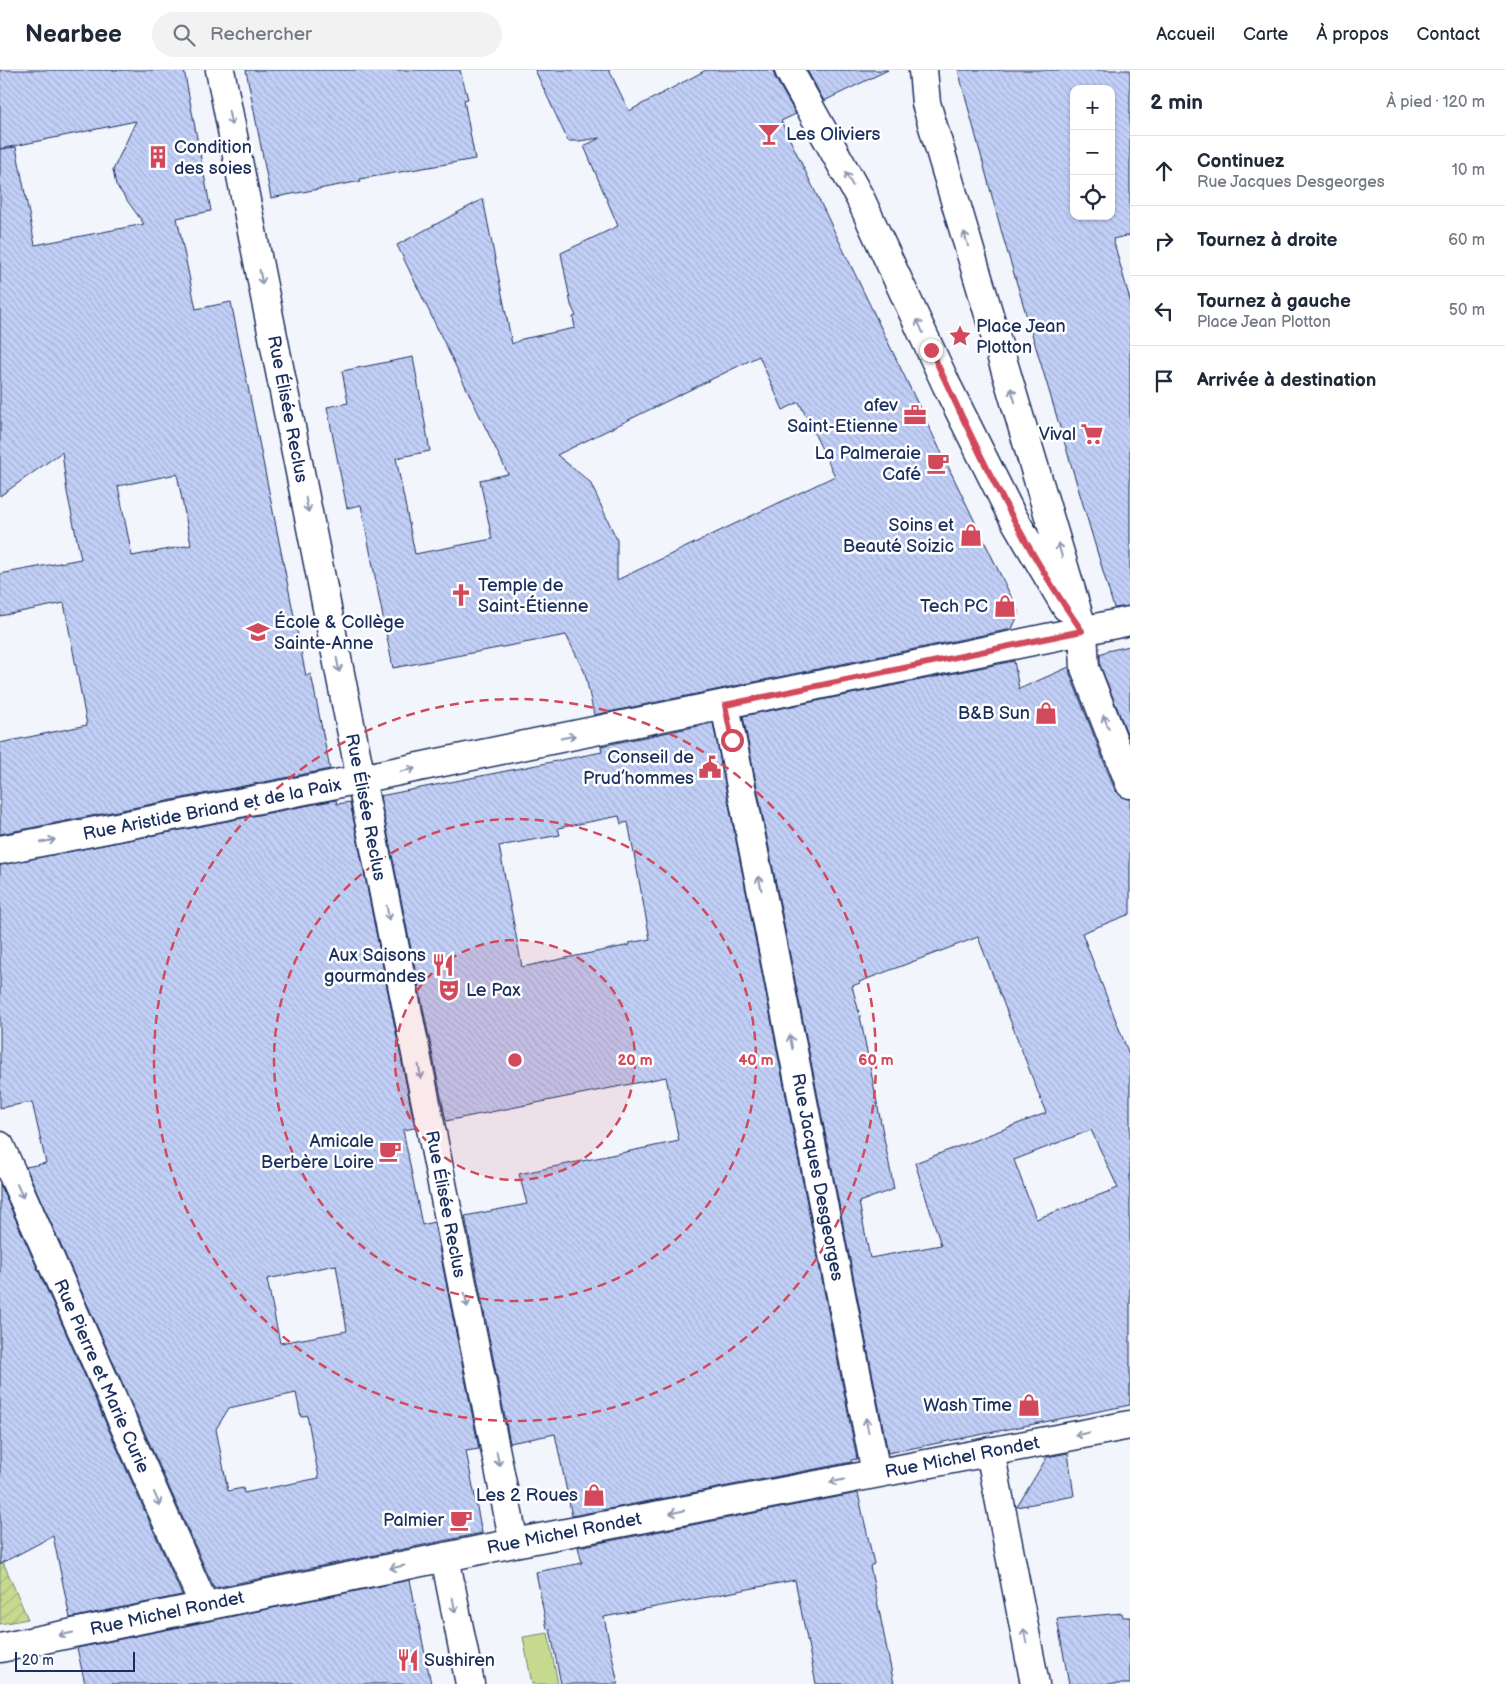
<!DOCTYPE html>
<html lang="fr">
<meta charset="utf-8">
<style>
:root{--surface:#fff;--page:#f2f2f3;--text:#1f2937;--muted:#747a83;--line:#e0e1e3}
body{margin:0;font-family:"Balsamiq Sans",sans-serif;background:var(--page);color:var(--text)}
.controls{position:absolute;right:15px;top:15px;display:grid;overflow:hidden;border-radius:10px;box-shadow:0 1px 4px #0004}
.controls button{width:45px;height:45px;display:grid;place-items:center;padding:0;border:0;border-bottom:1px solid var(--line);background:var(--surface);color:var(--text);font:25px sans-serif}
.scale{position:absolute;left:15px;bottom:12px;width:120px;box-sizing:border-box;padding-left:5px;border:2px solid #1b2f5e;border-top:0;font-size:14px;line-height:18px;white-space:nowrap;color:#1b2f5e;-webkit-text-stroke:4px #fff;paint-order:stroke}
.stop{position:absolute;width:15px;height:15px;margin:-11px;border:4px solid #d1495b;border-radius:50%;background:#fff}
.stop.end{background:#d1495b;border-color:#fff;box-shadow:0 1px 5px #0008}
.list{margin:0;padding:0;list-style:none}
h2{display:flex;justify-content:space-between;align-items:center;height:65px;margin:0;padding:0 20px;font-size:21px}
h2 small{font-size:16px;font-weight:400;color:var(--muted)}
.list li{display:grid;grid-template-columns:32px 1fr auto;gap:15px;align-items:center;box-sizing:border-box;height:70px;padding:0 20px;border-top:1px solid var(--line)}
.list b{display:block;font-size:19px;white-space:nowrap}
.list p{margin:0;font-size:16px;white-space:nowrap;color:var(--muted)}
.list em{font-size:16px;font-style:normal;color:var(--muted)}
.icon{flex:none;width:28px;height:28px;fill:none;stroke:currentColor;stroke-width:2;stroke-linecap:round;stroke-linejoin:round}
.map{position:relative;flex:none;width:1130px;height:1614px;overflow:hidden}
header{display:flex;align-items:center;gap:30px;box-sizing:border-box;height:70px;padding:0 25px;background:var(--surface);border-bottom:1px solid var(--line)}
header strong{font-size:24px}
nav{display:flex;gap:28px;margin-inline-start:auto;font-size:18px}
.search{width:350px;height:45px;background:var(--page);display:flex;align-items:center;gap:12px;box-sizing:border-box;padding:0 18px;border-radius:28px;color:var(--muted);font-size:19px}
main{display:flex}
aside{flex:1;background:var(--surface)}
.map>svg:first-child{display:block}
.grass{fill:#c6da8f;stroke:#708476}
.garden{fill:url(#garden-furrows);stroke:#708476}
.building{fill:url(#building-back-hatch);stroke:#1b2f5e;fill-rule:evenodd}
.lines{fill:none;stroke-linecap:round;stroke-linejoin:round}
.minor-casing{stroke:#1b2f5e;stroke-width:31}
.minor{stroke:#fff;stroke-width:28}
.oneway{stroke:#8d97ae}
.route{stroke:#d1495b;stroke-width:6}
.ring{fill:none;stroke:#d1495b;stroke-width:2.5;stroke-dasharray:9 6}
.labels{text-anchor:middle;stroke-width:5;stroke-linejoin:round;paint-order:stroke}
.poi-label{font-size:18px;fill:#1b2f5e;stroke:#fff;text-anchor:end}
.street-label{font-size:18px;fill:#1b2f5e;stroke:#fff}
.centre{fill:#d1495b;stroke:#fff;stroke-width:2.5}
.ring-label{font-size:15px;text-anchor:middle;font-weight:bold;fill:#d1495b;stroke:#fff;stroke-width:5;stroke-linejoin:round;paint-order:stroke}
</style>
<header>
<strong>Nearbee</strong>
<div class="search"><svg class="icon" aria-label="search" viewBox="0 0 24 24"><circle cx="10" cy="10" r="6"/><path d="M15 15l6 6"/></svg>Rechercher</div>
<nav><a>Accueil</a><a>Carte</a><a>À propos</a><a>Contact</a></nav>
</header>
<main>
<div class="map">
<svg width="1130" height="1614" viewBox="0 0 1130 1614">
<defs>
<pattern id="garden-furrows" width="10" height="10" patternUnits="userSpaceOnUse" patternTransform="scale(1.25)"><rect width="10" height="10" fill="#c6da8f"/><path d="M-1 1l2-2M0 10L10 0M9 11l2-2" fill="none" stroke="#aabb7e"/></pattern>
<pattern id="building-back-hatch" width="6" height="6" patternUnits="userSpaceOnUse" patternTransform="scale(1.25)"><rect width="6" height="6" fill="#c2cff6"/><path d="M-1 5l2 2M0 0l6 6M5-1l2 2" fill="none" stroke="#a6b2d5"/></pattern>
</defs>
<rect width="100%" height="100%" fill="#f3f5fd"/>
<filter id="ink" filterUnits="userSpaceOnUse"><feTurbulence type="fractalNoise" baseFrequency=".02" numOctaves="2"/><feDisplacementMap in="SourceGraphic" scale="10" xChannelSelector="R" yChannelSelector="G"/><feConvolveMatrix kernelMatrix="1 2 1 2 8 2 1 2 1" color-interpolation-filters="sRGB"/></filter>
<g filter="url(#ink)">
<!-- grass -->
<path class="grass" d="M548 1563 558 1614H532L523 1567Z"/>
<!-- garden -->
<path class="garden" d="M0 1486 3 1492 28 1549 0 1554Z"/>
<!-- building -->
<path class="building" d="M0 0H184L211 141 177 148 196 239 231 232 306 606 311 604 330 699 0 764V673L87 655 64 533 0 546V504L81 489 67 422 62 382 0 426V79L16 77 35 175 144 154 116 115 113 100 136 51 0 79ZM177 404 191 475 132 486 118 416Z
M246 0H460L468 29 464 30 475 89 360 109 361 111 271 128Z
M535 0H609L629 41 706 0H773L775 8 796 44 781 51 1019 543 1012 559 594 645 585 603 566 565 393 598 361 435 347 438 327 337 348 333 342 301 413 287 430 381 396 388 415 484 492 469 480 410 508 404 397 175 483 129 512 274 522 269 575 258 573 247 576 246 571 235 561 183 618 156 584 76 600 68 579 71H568ZM759 286 783 340 799 332 835 406 617 510V470L590 412 557 385Z
M807 0H888L824 31Z
M958 0H1130V165L1113 169 1130 230V536L1114 538 1003 167ZM1074 19H1111V146H1074Z
M1130 576V671L1100 595V584L1107 581Z
M1014 591 1019 619 1069 597 1070 604 1115 720 1121 726 1130 729V844L1082 863 1130 987V1335L888 1383 743 646ZM978 867 1046 1043 915 1093 941 1175 870 1188 859 1132 894 1119 860 946 852 916 860 913 859 912ZM1091 1060 1118 1118 1036 1149 1014 1090Z
M713 653 857 1389 851 1390 852 1392 572 1446 555 1364 510 1373 465 1146 527 1134 519 1104 679 1071 666 1007 446 1051 380 726 602 682 601 676ZM619 746 621 754 628 752 650 869 629 873 630 875 522 897 499 776 560 765 558 758Z
M336 730 337 734 350 732 415 1058 403 1060 422 1155 434 1152 479 1379 466 1381 482 1463 214 1518 26 1097 46 1093 32 1032 0 1038V795ZM336 1195 347 1261 280 1273 267 1209ZM296 1323 301 1347 307 1345 319 1408 244 1423 243 1418 228 1421 216 1359 229 1338Z
M0 1114 182 1525 70 1548 53 1466 0 1494Z
M1068 1383 1074 1426 1017 1437 1047 1387Z
M858 1423 874 1494 870 1496 894 1614H816L795 1510 604 1547 618 1614H561L550 1559H547L536 1502 582 1493 578 1477Z
M410 1510 431 1614H85L77 1578Z
M1122 1543 1123 1547H1130V1614H1069L1057 1549Z"/>
<g class="lines">
<defs>
<path id="minor" d="M220 0 361 709 514 1473
M789 0 860 128 947 316 1010 442 1066 537
M923 0 926 33 1076 537 1083 561 1085 598 1130 714
M725 635 876 1403
M0 780 331 715 1130 551
M0 1076 204 1535
M990 1381 1035 1614
M445 1487 470 1614
M0 1578 514 1473 1130 1355"/>
</defs>
<!-- minor casing -->
<use href="#minor" class="minor-casing"/>
<!-- minor -->
<use href="#minor" class="minor"/>
</g>
<!-- one-way arrows -->
<defs><path id="oneway-shaft" d="M-6 0H5M1.5-3L5.5 0L1.5 3" fill="none" stroke-width="1.6" stroke-linecap="round" stroke-linejoin="round" transform="scale(1.25)"/></defs>
<g class="oneway">
<use href="#oneway-shaft" transform="translate(230 48) rotate(79)"/>
<use href="#oneway-shaft" transform="translate(849 109) rotate(-118)"/>
<use href="#oneway-shaft" transform="translate(966 169) rotate(-106)"/>
<use href="#oneway-shaft" transform="translate(261 207) rotate(79)"/>
<use href="#oneway-shaft" transform="translate(920 256) rotate(-114)"/>
<use href="#oneway-shaft" transform="translate(1013 325) rotate(-107)"/>
<use href="#oneway-shaft" transform="translate(307 435) rotate(79)"/>
<use href="#oneway-shaft" transform="translate(1060 480) rotate(-106)"/>
<use href="#oneway-shaft" transform="translate(338 595) rotate(79)"/>
<use href="#oneway-shaft" transform="translate(1106 652) rotate(-111)"/>
<use href="#oneway-shaft" transform="translate(568 667) rotate(-12)"/>
<use href="#oneway-shaft" transform="translate(408 700) rotate(-12)"/>
<use href="#oneway-shaft" transform="translate(48 771) rotate(-11)"/>
<use href="#oneway-shaft" transform="translate(760 813) rotate(-101)"/>
<use href="#oneway-shaft" transform="translate(388 843) rotate(79)"/>
<use href="#oneway-shaft" transform="translate(791 972) rotate(-101)"/>
<use href="#oneway-shaft" transform="translate(420 1002) rotate(79)"/>
<use href="#oneway-shaft" transform="translate(20 1121) rotate(66)"/>
<use href="#oneway-shaft" transform="translate(466 1230) rotate(79)"/>
<use href="#oneway-shaft" transform="translate(867 1355) rotate(-101)"/>
<use href="#oneway-shaft" transform="translate(1082 1364) rotate(169)"/>
<use href="#oneway-shaft" transform="translate(498 1389) rotate(79)"/>
<use href="#oneway-shaft" transform="translate(837 1411) rotate(169)"/>
<use href="#oneway-shaft" transform="translate(157 1429) rotate(66)"/>
<use href="#oneway-shaft" transform="translate(677 1442) rotate(169)"/>
<use href="#oneway-shaft" transform="translate(397 1497) rotate(169)"/>
<use href="#oneway-shaft" transform="translate(454 1535) rotate(79)"/>
<use href="#oneway-shaft" transform="translate(66 1564) rotate(168)"/>
<use href="#oneway-shaft" transform="translate(1025 1566) rotate(-101)"/>
</g>
</g>
<g class="lines" filter="url(#ink)">
<!-- route -->
<path class="route" d="M732 670 725 635 1082 561C1021 474 975 376 931 280"/>
</g>
<!-- distance rings -->
<circle cx="515" cy="990" r="120" fill="#d1495b" fill-opacity=".12"/>
<g class="ring">
<circle cx="515" cy="990" r="120"/>
<circle cx="515" cy="990" r="241"/>
<circle cx="515" cy="990" r="361"/>
</g>
<!-- icons -->
<defs>
<symbol id="bar-bare" viewBox="-9 -9 18 18"><path d="M-6-5H6L.8 .8V4.5H3.5V6h-7V4.5H-.8V.8Z" fill="#d1495b" stroke="#fff" stroke-width="2.5" paint-order="stroke"/></symbol>
<symbol id="building-bare" viewBox="-9 -9 18 18"><path d="M-4-6H4V6H1V3H-1V6H-4ZM-2.5-4.3h1.7v1.8h-1.7ZM.8-4.3h1.7v1.8H.8ZM-2.5-1h1.7V.8h-1.7ZM.8-1h1.7V.8H.8Z" fill="#d1495b" stroke="#fff" stroke-width="2.5" paint-order="stroke"/></symbol>
<symbol id="sight-bare" viewBox="-9 -9 18 18"><path d="M0-6L1.8-2.2L6-1.7L2.9 1.2L3.7 5.4L0 3.3L-3.7 5.4L-2.9 1.2L-6-1.7L-1.8-2.2Z" fill="#d1495b" stroke="#fff" stroke-width="2.5" paint-order="stroke"/></symbol>
<symbol id="office-bare" viewBox="-9 -9 18 18"><path d="M-6-3h4V-5.5h4V-3h4V5H-6ZM-1-4.5V-3h2v-1.5ZM-6 0V1H6V0Z" fill="#d1495b" stroke="#fff" stroke-width="2.5" paint-order="stroke"/></symbol>
<symbol id="supermarket-bare" viewBox="-9 -9 18 18"><path d="M-6-5.5h2.5l.6 2H6L4.5 2H-2.5L-4.4-4H-6ZM-1.5 3.2a1.3 1.3 0 1 0 .1 0ZM3 3.2a1.3 1.3 0 1 0 .1 0Z" fill="#d1495b" stroke="#fff" stroke-width="2.5" paint-order="stroke"/></symbol>
<symbol id="cafe-bare" viewBox="-9 -9 18 18"><path d="M-5.5-4.5H6V0H3Q3 3.5 0 3.5H-2.5Q-5.5 3.5-5.5 0ZM3-3.2v2h1.7v-2ZM-6 4.5H4V6H-6Z" fill="#d1495b" stroke="#fff" stroke-width="2.5" paint-order="stroke"/></symbol>
<symbol id="shop-bare" viewBox="-9 -9 18 18"><path d="M-5-2.5h2.3a2.7 3.5 0 0 1 5.4 0H5L5.5 6h-11ZM-1.5-2.5h3a1.5 2.3 0 0 0-3 0Z" fill="#d1495b" stroke="#fff" stroke-width="2.5" paint-order="stroke"/></symbol>
<symbol id="church-bare" viewBox="-9 -9 18 18"><path d="M-1.2-6h2.4v3.5h3.3v2.4h-3.3V6h-2.4V-.1h-3.3v-2.4h3.3Z" fill="#d1495b" stroke="#fff" stroke-width="2.5" paint-order="stroke"/></symbol>
<symbol id="school-bare" viewBox="-9 -9 18 18"><path d="M0-5L7-2L0 1L-7-2ZM-4 1L0 2.5L4 1V4Q0 6-4 4Z" fill="#d1495b" stroke="#fff" stroke-width="2.5" paint-order="stroke"/></symbol>
<symbol id="civic-bare" viewBox="-9 -9 18 18"><path d="M-.6-6.5H3V-4.5H.6V-3L4-1V1h2V6H-6V1h2V-1L-.6-3ZM-1.2 2.5V6h2.4V2.5Z" fill="#d1495b" stroke="#fff" stroke-width="2.5" paint-order="stroke"/></symbol>
<symbol id="restaurant-bare" viewBox="-9 -9 18 18"><path d="M-5-6h1v4h1v-4h1v4h1v-4h1v5L-1.5 .5V6h-2V.5L-5-1ZM5-6V6H3V1.5H1.5Q1.5-4 5-6Z" fill="#d1495b" stroke="#fff" stroke-width="2.5" paint-order="stroke"/></symbol>
<symbol id="theatre-bare" viewBox="-9 -9 18 18"><path d="M-5-5.5Q0-4 5-5.5V0Q5 5 0 6Q-5 5-5 0ZM-3.3-2.5H-1v1.5H-3.3ZM1-2.5H3.3v1.5H1ZM-2.8 1Q0 5.5 2.8 1Z" fill="#d1495b" stroke="#fff" stroke-width="2.5" paint-order="stroke"/></symbol>
</defs>
<g fill-rule="evenodd">
<use href="#bar-bare" x="753" y="48" width="32" height="32"/>
<use href="#building-bare" x="142" y="71" width="32" height="32"/>
<use href="#sight-bare" x="944" y="250" width="32" height="32"/>
<use href="#office-bare" x="899" y="329" width="32" height="32"/>
<use href="#supermarket-bare" x="1076" y="348" width="32" height="32"/>
<use href="#cafe-bare" x="922" y="377" width="32" height="32"/>
<use href="#shop-bare" x="955" y="449" width="32" height="32"/>
<use href="#church-bare" x="445" y="509" width="32" height="32"/>
<use href="#shop-bare" x="989" y="520" width="32" height="32"/>
<use href="#school-bare" x="242" y="546" width="32" height="32"/>
<use href="#shop-bare" x="1030" y="627" width="32" height="32"/>
<use href="#civic-bare" x="694" y="681" width="32" height="32"/>
<use href="#restaurant-bare" x="427" y="879" width="32" height="32"/>
<use href="#theatre-bare" x="433" y="904" width="32" height="32"/>
<use href="#cafe-bare" x="374" y="1065" width="32" height="32"/>
<use href="#shop-bare" x="1013" y="1319" width="32" height="32"/>
<use href="#shop-bare" x="578" y="1409" width="32" height="32"/>
<use href="#cafe-bare" x="445" y="1434" width="32" height="32"/>
<use href="#restaurant-bare" x="392" y="1574" width="32" height="32"/>
</g>
<g class="labels">
<!-- poi labels -->
<g class="poi-label">
<text x="786" y="70" text-anchor="start">Les Oliviers</text>
<text x="174" y="83" text-anchor="start">Condition<tspan x="174" dy="21">des soies</tspan></text>
<text x="976" y="262" text-anchor="start">Place Jean<tspan x="976" dy="21">Plotton</tspan></text>
<text x="898" y="341">afev<tspan x="898" dy="21">Saint-Etienne</tspan></text>
<text x="1076" y="370">Vival</text>
<text x="921" y="389">La Palmeraie<tspan x="921" dy="21">Café</tspan></text>
<text x="954" y="461">Soins et<tspan x="954" dy="21">Beauté Soizic</tspan></text>
<text x="478" y="521" text-anchor="start">Temple de<tspan x="478" dy="21">Saint-Étienne</tspan></text>
<text x="988" y="542">Tech PC</text>
<text x="274" y="558" text-anchor="start">École &amp; Collège<tspan x="274" dy="21">Sainte-Anne</tspan></text>
<text x="1030" y="649">B&amp;B Sun</text>
<text x="694" y="693">Conseil de<tspan x="694" dy="21">Prud’hommes</tspan></text>
<text x="426" y="891">Aux Saisons<tspan x="426" dy="21">gourmandes</tspan></text>
<text x="466" y="926" text-anchor="start">Le Pax</text>
<text x="374" y="1077">Amicale<tspan x="374" dy="21">Berbère Loire</tspan></text>
<text x="1012" y="1341">Wash Time</text>
<text x="578" y="1431">Les 2 Roues</text>
<text x="444" y="1456">Palmier</text>
<text x="424" y="1596" text-anchor="start">Sushiren</text>
</g>
<!-- street labels -->
<g class="street-label">
<text transform="translate(288 339) rotate(79)" y="6">Rue Élisée Reclus</text>
<text transform="translate(366 737) rotate(79)" y="6">Rue Élisée Reclus</text>
<text transform="translate(212 739) rotate(-11)" y="6">Rue Aristide Briand et de la Paix</text>
<text transform="translate(818 1107) rotate(79)" y="6">Rue Jacques Desgeorges</text>
<text transform="translate(446 1134) rotate(79)" y="6">Rue Élisée Reclus</text>
<text transform="translate(102 1306) rotate(66)" y="6">Rue Pierre et Marie Curie</text>
<text transform="translate(962 1387) rotate(-11)" y="6">Rue Michel Rondet</text>
<text transform="translate(564 1463) rotate(-11)" y="6">Rue Michel Rondet</text>
<text transform="translate(167 1543) rotate(-12)" y="6">Rue Michel Rondet</text>
</g>
</g>
<circle cx="515" cy="990" r="8" class="centre"/>
<g class="ring-label">
<text x="635" y="995">20 m</text>
<text x="756" y="995">40 m</text>
<text x="876" y="995">60 m</text>
</g>
</svg>
<div class="controls">
<button>+</button>
<button>−</button>
<button><svg class="icon" aria-label="locate" viewBox="0 0 24 24"><circle cx="12" cy="12" r="6"/><path d="M12 2v4M12 18v4M2 12h4M18 12h4"/></svg></button>
</div>
<div class="scale">20 m</div>
<div class="stop" style="left:732px;top:670px"></div>
<div class="stop end" style="left:931px;top:280px"></div>
</div>
<aside>
<h2>2 min<small>À pied · 120 m</small></h2>
<ul class="list">
<li><svg class="icon" aria-label="ahead" viewBox="0 0 24 24"><path d="M12 20V5M6 11l6-6 6 6"/></svg><div><b>Continuez</b><p>Rue Jacques Desgeorges</p></div><em>10 m</em></li>
<li><svg class="icon" aria-label="right" viewBox="0 0 24 24"><path d="M7 20v-9h11M14 6l5 5-5 5"/></svg><div><b>Tournez à droite</b></div><em>60 m</em></li>
<li><svg class="icon" aria-label="left" viewBox="0 0 24 24"><path d="M17 20v-9H6M10 6l-5 5 5 5"/></svg><div><b>Tournez à gauche</b><p>Place Jean Plotton</p></div><em>50 m</em></li>
<li><svg class="icon" aria-label="arrive" viewBox="0 0 24 24"><path d="M6 21V4h12l-3 4 3 4H6"/></svg><div><b>Arrivée à destination</b></div></li>
</ul>
</aside>
</main>
